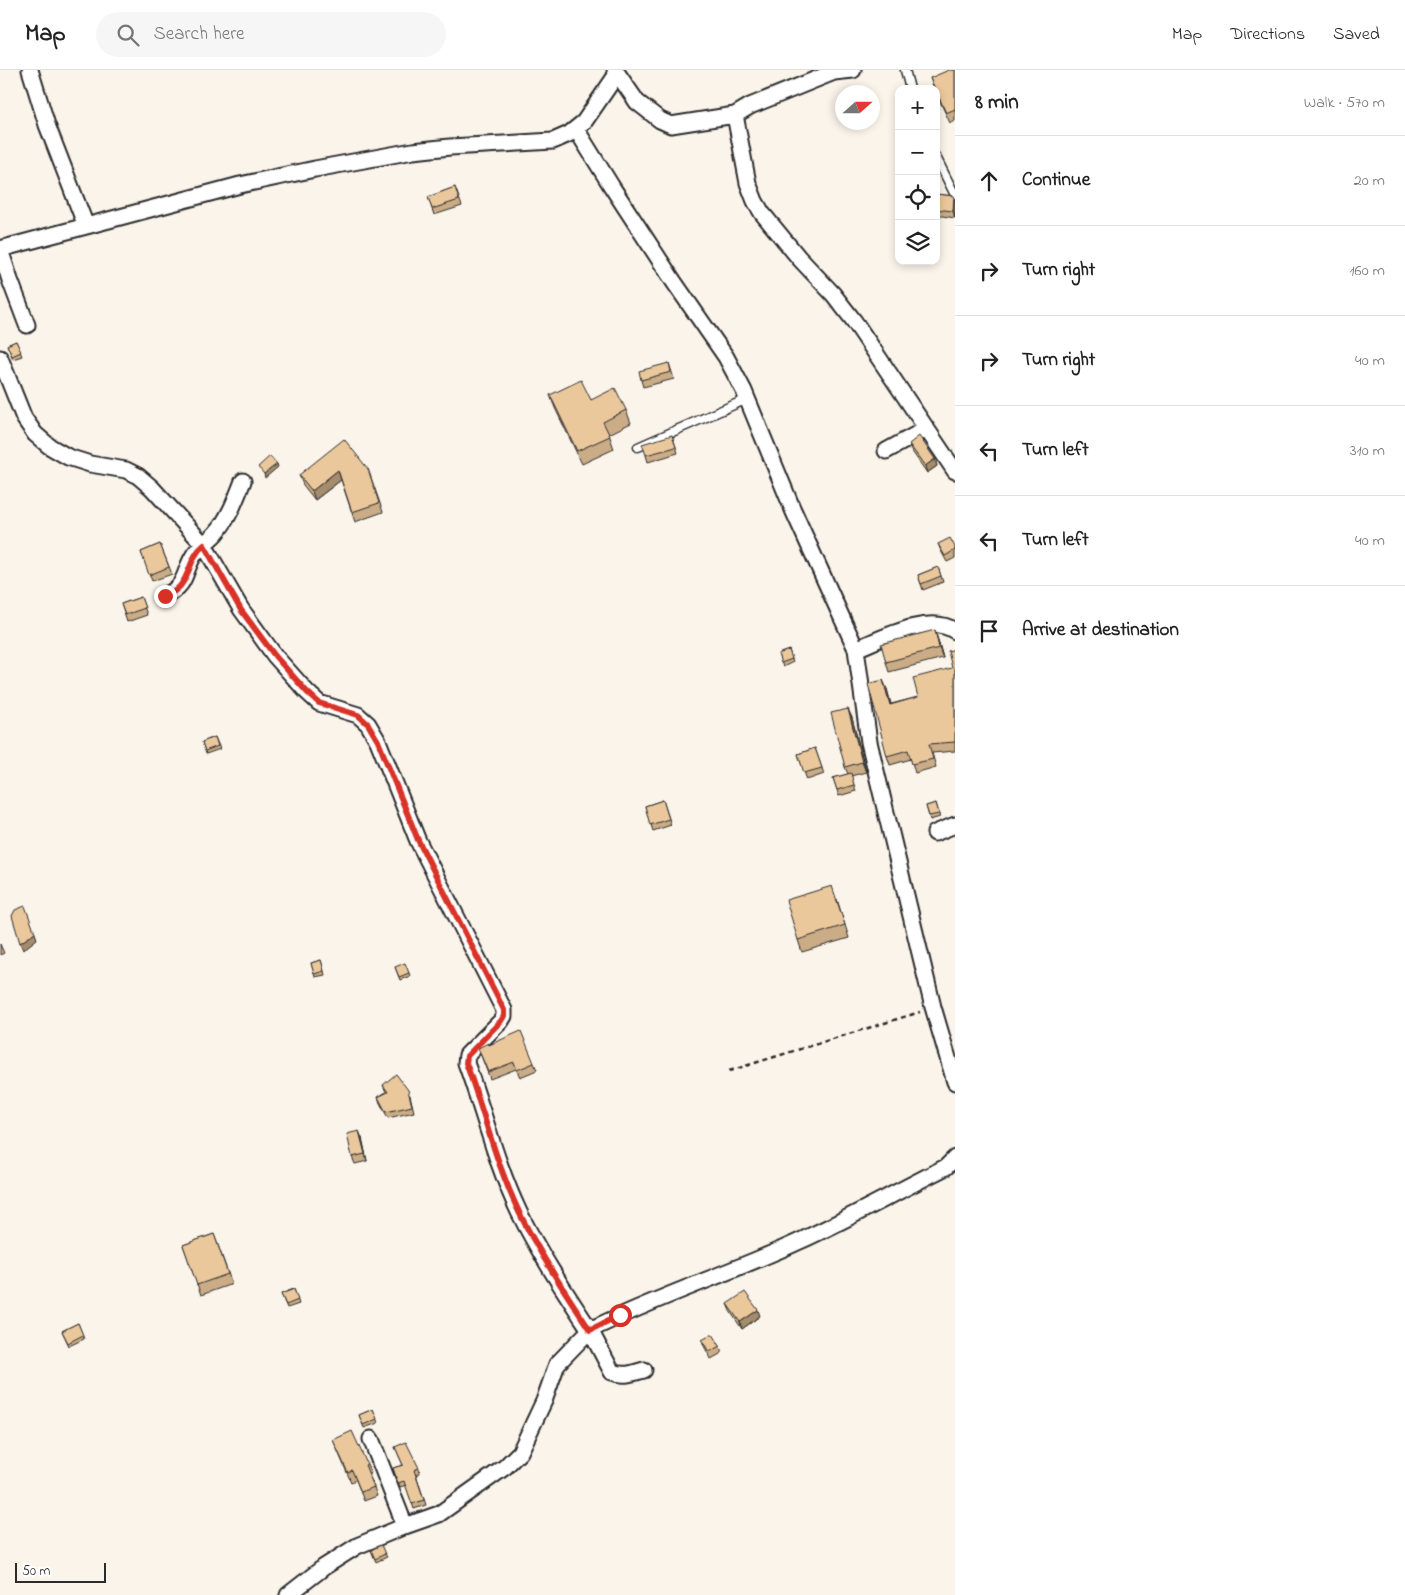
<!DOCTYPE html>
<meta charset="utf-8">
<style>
:root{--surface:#fff;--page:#f6f6f6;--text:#222;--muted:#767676;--line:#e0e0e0}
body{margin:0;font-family:"Indie Flower",sans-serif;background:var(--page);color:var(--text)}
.controls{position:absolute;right:15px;top:15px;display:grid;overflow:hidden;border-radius:10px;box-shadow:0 2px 8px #0003}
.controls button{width:45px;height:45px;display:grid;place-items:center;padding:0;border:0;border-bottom:1px solid var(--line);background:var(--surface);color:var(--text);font:25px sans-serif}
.compass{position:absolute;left:835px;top:15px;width:45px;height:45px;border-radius:50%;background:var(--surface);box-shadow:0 2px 8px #0003;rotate:69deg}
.scale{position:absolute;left:15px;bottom:12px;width:91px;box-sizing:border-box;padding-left:5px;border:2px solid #2b2b2b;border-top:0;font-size:14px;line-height:18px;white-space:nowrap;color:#2b2b2b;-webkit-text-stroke:4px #fff;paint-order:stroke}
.stop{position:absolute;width:15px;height:15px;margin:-11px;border:4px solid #d93025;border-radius:50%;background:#fff}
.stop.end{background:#d93025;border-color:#fff;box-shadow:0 1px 5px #0008}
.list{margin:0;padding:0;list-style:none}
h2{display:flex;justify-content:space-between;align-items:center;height:65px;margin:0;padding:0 20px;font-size:21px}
h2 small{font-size:16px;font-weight:400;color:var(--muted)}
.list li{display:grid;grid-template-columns:32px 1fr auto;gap:15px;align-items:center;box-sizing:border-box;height:90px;padding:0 20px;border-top:1px solid var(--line)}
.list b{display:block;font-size:19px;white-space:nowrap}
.list em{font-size:16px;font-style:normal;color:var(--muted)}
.icon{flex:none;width:28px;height:28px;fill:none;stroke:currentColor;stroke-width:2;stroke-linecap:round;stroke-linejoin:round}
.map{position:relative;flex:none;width:955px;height:1525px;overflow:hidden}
header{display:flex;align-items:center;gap:30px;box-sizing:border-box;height:70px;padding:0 25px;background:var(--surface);border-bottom:1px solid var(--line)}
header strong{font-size:24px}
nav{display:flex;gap:28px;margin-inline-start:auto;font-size:18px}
.search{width:350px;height:45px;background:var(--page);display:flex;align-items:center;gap:12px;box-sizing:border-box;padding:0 18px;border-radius:28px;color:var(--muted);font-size:19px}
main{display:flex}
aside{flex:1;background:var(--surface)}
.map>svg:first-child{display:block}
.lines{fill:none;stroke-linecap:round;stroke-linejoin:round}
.service-casing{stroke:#2b2b2b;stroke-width:11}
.minor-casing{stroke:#2b2b2b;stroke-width:19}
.path{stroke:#2b2b2b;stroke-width:2.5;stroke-dasharray:5 4;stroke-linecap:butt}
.service{stroke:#fff;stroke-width:8}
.minor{stroke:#fff;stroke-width:15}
.wall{fill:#caac86;stroke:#2b2b2b}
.shaded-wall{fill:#a48c6d;stroke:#2b2b2b}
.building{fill:#ebc89c;stroke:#2b2b2b}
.route{stroke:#d93025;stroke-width:6}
</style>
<header>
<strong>Map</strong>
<div class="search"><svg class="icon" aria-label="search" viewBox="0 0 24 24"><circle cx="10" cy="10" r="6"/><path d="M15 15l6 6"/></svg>Search here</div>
<nav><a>Map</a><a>Directions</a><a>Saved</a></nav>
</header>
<main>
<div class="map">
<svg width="955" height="1525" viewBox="0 0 955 1525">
<rect width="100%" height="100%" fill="#fbf4eb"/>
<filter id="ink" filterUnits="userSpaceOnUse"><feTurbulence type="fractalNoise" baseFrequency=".02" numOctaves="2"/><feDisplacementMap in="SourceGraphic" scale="10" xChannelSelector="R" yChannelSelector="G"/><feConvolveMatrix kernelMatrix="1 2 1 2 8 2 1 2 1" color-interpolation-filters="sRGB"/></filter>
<g filter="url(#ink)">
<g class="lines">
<defs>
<path id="service" d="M905 0 910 19
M936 87 955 125
M638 377 747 329"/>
<path id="minor" d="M30 0 47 55 86 156
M615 0 637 32 660 50 671 55 735 45 750 36 834 2 853 0
M735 45 748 113 755 131 762 143 799 188 833 224 854 251 955 401
M576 59 612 117 674 212 726 287 744 321 793 440 856 579 869 672 933 937 955 1012
M0 179 240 115 315 99 413 81 450 77 553 71 569 64 584 52 617 4
M0 179 10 210 27 255
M0 288 24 348 35 364 49 376 68 387 90 394 126 400 138 406 152 418 204 475 241 539 275 586 307 622 319 633 358 645 368 654 378 671 418 771 504 940V946L501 951 467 985 466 993C484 1042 496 1094 519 1142 539 1183 565 1222 590 1260L557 1294 544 1331 520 1382 505 1397 439 1444 405 1456 357 1476 324 1497 288 1525
M886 381 926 359
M165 526C190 513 182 501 196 482 201 475 210 470 216 463 229 448 236 429 243 411
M856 579C881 569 929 543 955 561
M935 763 955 755
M644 1300C632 1303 624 1307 612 1302L590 1260C658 1226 731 1203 800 1171 850 1148 898 1121 946 1097L955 1088
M371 1369 405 1456"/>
</defs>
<!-- service casing -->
<use href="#service" class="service-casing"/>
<!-- minor casing -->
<use href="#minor" class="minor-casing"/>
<!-- path -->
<path class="path" d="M729 1001 920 942"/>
<!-- service -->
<use href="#service" class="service"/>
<!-- minor -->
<use href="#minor" class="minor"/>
</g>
<!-- wall -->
<path class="wall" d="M955 0V51L950 53 936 23V19H934L930 8Z
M455 117 462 136 434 145 428 127Z
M936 124 954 126 955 148 936 145Z
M16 271 22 286 13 289 7 275Z
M669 293 674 309 643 317 641 310Z
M550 325 591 330 626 340 631 353 609 364 614 379 582 394 555 338Z
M672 365 678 383 648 392 646 385Z
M909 374 935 389 937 396 927 403 911 380Z
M368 399 383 442 355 452 341 410 315 430 303 415 299 405Z
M160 474 172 504 152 511 141 482Z
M938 474 955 477V488L947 492 941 481Z
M938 497 943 512 923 520 918 505Z
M141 527 147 545 127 552 121 534Z
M938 570 943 588 889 602 886 592Z
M955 579V681L932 683 936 697 915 703 911 689 890 695 887 686V619L891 634 918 627 952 598Z
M789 580 793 592 783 597 778 584Z
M848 639 852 648 866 702 851 706 856 721 839 726 833 708 848 704 845 697Z
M215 667 220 679 206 684 202 672Z
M815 678 824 704 807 710 798 684Z
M663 730 671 755 653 761 645 736Z
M936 733 940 747 930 750 926 736Z
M837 829 849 868 802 882 798 870Z
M0 874 4 883 0 885Z
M321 890 325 905 315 907 311 893Z
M395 897 409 903 410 906 400 910Z
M489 975 534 993 537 1000 520 1007 516 999 490 1009 478 978Z
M383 1015 410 1025 414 1042 388 1048 380 1033 378 1027 386 1022Z
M362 1068 367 1091 355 1094 352 1087Z
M214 1164 232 1214 201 1225 183 1175Z
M294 1219 299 1234 287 1238 281 1224Z
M727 1234 760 1246 742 1259 730 1241Z
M78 1253 84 1269 69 1276 62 1261Z
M702 1270 720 1276 722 1283 711 1289 704 1276Z
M373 1339 378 1353 364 1358 359 1345Z
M333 1370 367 1394 371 1403 369 1404 377 1426 364 1431 356 1410 351 1412Z
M395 1377 419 1398 420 1403 416 1405 426 1435 414 1439 406 1415 400 1417 393 1398 403 1395Z
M371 1480 385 1484 387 1487 376 1492Z"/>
<!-- shaded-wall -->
<path class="shaded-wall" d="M954 126 955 128V148L953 141Z
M935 389 937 396 927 403 925 396Z
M277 394 278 397 265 408 264 404Z
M338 400 341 410 315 430 312 421Z
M935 560 938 570 943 588 939 578Z
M883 610 887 619 893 643 890 635Z
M848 639 852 648 866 702 862 692Z
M35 863 37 869 23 880 20 873Z
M359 1061 362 1068 367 1091 365 1084Z
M758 1240 760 1246 742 1259 740 1252Z"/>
<!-- building -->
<path class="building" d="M949 0H955V39L946 43 936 21V19H935L930 8Z
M455 117 459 130 432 139 428 127Z
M936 124 954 126 953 141 936 139Z
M16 271 21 282 12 286 7 275Z
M669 293 671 302 641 310 639 301Z
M581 310 591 330 615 318 626 340 603 352 610 366 577 381 550 325Z
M672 365 676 377 646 385 642 374Z
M919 366 935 389 925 396 909 374Z
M344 369 368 399 379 433 352 442 338 400 312 421 299 405Z
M270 386 277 394 264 404 258 397Z
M950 468 955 477V480L945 486 938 474Z
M160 474 169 497 149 505 141 482Z
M938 497 941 506 921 514 918 505Z
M141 527 145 538 125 545 121 534Z
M935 560 939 578 886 592 881 574Z
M955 579V672L929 674 933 689 912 694 908 680 887 686 868 614 883 610 890 635 918 627 913 608 952 598 948 581Z
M789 580 792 589 781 593 778 584Z
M848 639 862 692 845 697 831 643Z
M215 667 218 676 205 681 202 672Z
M815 678 822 698 804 703 798 684Z
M851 703 854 715 837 720 833 708Z
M663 730 669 749 650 755 645 736Z
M936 733 939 744 929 746 926 736Z
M832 816 845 855 798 870 786 830Z
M25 836 35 863 20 873 12 846 15 840Z
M321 890 324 901 314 904 311 893Z
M405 893 409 903 399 907 395 897Z
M521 961 534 993 517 1000 514 992 488 1002 478 978 488 973 489 975Z
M396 1004 408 1020 412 1036 386 1042 378 1027 388 1022 383 1015Z
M359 1061 365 1084 352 1087 347 1064Z
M214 1164 228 1204 197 1215 183 1175Z
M294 1219 298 1230 286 1235 281 1224Z
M745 1222 758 1240 740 1252 727 1234Z
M78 1253 83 1265 68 1273 62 1261Z
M713 1264 720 1276 709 1282 702 1270Z
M373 1339 377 1349 363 1355 359 1345Z
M352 1361 367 1394 365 1395 374 1417 361 1422 352 1400 348 1403 333 1370Z
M406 1372 419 1398 414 1400 424 1430 412 1434 404 1411 398 1413 393 1398 403 1395 395 1377Z
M381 1475 385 1484 375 1489 371 1480Z"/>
</g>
<g class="lines" filter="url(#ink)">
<!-- route -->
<path class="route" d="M165 526C169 524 173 523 176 520 190 509 189 487 204 475L241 540 275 586 307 622 319 633 358 645 368 654 378 671 418 770 504 940V946L501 951 467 986 466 993C484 1042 496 1094 519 1142 539 1183 565 1222 590 1260L620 1245"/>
</g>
</svg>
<div class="controls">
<button>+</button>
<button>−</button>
<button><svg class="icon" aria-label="locate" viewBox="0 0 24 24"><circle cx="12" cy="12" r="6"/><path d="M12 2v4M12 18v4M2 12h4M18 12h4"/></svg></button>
<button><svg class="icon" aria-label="layers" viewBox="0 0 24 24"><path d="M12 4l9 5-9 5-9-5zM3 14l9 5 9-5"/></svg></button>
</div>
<svg class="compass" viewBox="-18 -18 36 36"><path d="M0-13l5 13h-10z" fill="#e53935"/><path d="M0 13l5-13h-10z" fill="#767676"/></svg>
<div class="scale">50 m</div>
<div class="stop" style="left:620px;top:1245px"></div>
<div class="stop end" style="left:165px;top:526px"></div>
</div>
<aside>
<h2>8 min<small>Walk · 570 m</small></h2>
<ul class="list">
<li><svg class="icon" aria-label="ahead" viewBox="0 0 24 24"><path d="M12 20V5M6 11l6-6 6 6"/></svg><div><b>Continue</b></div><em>20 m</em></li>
<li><svg class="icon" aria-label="right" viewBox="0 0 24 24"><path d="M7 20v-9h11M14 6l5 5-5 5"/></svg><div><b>Turn right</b></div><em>160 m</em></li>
<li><svg class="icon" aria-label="right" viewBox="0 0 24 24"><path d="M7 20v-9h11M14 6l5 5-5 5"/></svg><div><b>Turn right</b></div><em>40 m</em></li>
<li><svg class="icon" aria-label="left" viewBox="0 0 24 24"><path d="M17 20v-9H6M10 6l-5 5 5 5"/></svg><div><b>Turn left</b></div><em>310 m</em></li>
<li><svg class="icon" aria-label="left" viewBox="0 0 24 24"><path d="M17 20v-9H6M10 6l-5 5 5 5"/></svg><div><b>Turn left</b></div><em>40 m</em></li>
<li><svg class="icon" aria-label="arrive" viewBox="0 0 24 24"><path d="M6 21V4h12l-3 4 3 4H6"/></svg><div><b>Arrive at destination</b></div></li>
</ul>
</aside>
</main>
